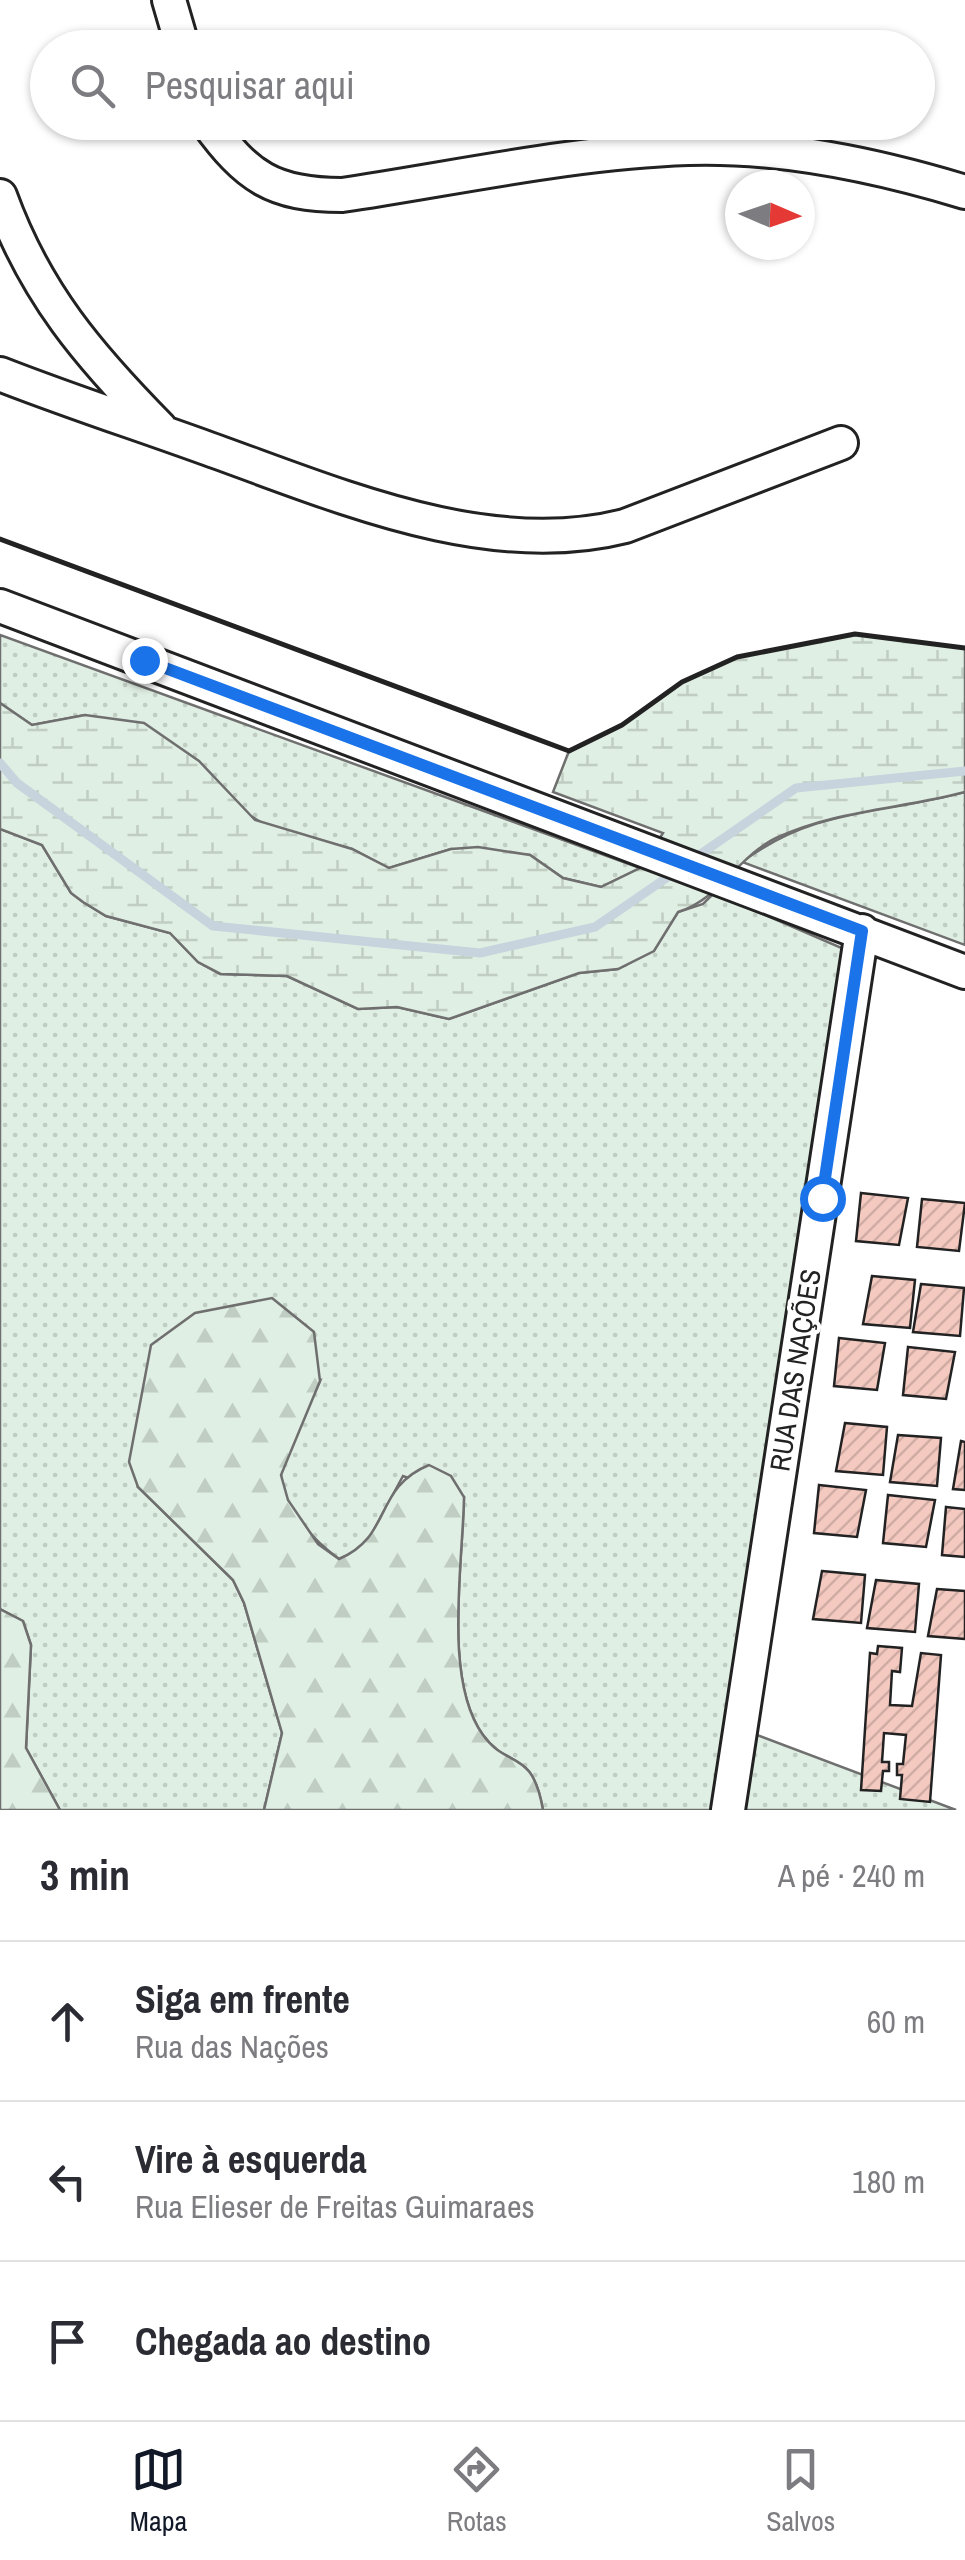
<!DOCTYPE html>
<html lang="pt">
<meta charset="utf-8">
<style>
:root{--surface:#fff;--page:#f7f7f7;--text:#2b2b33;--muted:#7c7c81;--line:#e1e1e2;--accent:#111827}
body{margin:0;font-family:"Archivo Narrow",sans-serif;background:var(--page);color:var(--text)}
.compass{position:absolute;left:725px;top:170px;width:90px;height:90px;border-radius:50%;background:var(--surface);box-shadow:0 2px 8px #0004;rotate:92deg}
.stop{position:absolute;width:30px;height:30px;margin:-22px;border:8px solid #1a73e8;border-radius:50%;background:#fff}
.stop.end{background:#1a73e8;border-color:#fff;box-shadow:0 2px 10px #0008}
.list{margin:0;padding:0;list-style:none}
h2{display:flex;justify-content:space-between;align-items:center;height:130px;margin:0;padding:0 40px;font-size:42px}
h2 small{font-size:32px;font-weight:400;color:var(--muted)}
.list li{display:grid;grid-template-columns:65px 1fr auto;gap:30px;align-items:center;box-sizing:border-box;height:160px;padding:0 40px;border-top:2px solid var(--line)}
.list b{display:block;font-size:38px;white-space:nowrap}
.list p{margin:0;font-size:32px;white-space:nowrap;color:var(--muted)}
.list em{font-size:32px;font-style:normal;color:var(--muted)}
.icon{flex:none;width:55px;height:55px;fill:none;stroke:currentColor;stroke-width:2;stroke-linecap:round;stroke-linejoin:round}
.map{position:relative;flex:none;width:965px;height:1810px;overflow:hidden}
.search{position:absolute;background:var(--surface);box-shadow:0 2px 8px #0004;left:30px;right:30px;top:30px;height:110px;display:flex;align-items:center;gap:25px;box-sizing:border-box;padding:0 35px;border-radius:55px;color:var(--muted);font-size:38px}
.sheet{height:610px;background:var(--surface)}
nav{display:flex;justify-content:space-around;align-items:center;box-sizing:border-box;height:140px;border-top:2px solid var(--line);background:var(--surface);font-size:28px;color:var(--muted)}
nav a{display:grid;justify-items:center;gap:5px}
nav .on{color:var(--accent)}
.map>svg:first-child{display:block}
.grass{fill:url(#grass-dots);stroke:#6f6f6f;stroke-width:2.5}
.forest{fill:url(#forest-firs);stroke:#6f6f6f;stroke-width:2.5}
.wetland{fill:url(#wetland-marsh);stroke:#6f6f6f;stroke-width:2.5}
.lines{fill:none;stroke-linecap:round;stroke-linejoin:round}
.stream{stroke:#c7d3dd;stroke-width:9}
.building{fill:url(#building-hatch);stroke:#222;stroke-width:2.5}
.minor-casing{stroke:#222;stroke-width:38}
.minor{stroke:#fff;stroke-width:32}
.wall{stroke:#222;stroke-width:5}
.route{stroke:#1a73e8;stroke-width:12}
.labels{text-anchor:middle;stroke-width:8;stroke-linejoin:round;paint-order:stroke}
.street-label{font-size:28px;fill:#222;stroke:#fff}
</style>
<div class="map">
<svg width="965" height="1810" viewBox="0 0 965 1810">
<defs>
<pattern id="grass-dots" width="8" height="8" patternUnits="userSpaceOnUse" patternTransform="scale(2.5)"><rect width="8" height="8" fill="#e0efe3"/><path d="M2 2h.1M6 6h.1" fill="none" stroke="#c0cdc2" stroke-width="1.8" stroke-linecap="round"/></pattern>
<pattern id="forest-firs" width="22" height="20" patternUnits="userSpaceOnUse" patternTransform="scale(2.5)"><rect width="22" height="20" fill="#e0efe3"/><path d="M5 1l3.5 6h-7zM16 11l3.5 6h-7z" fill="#c0cdc2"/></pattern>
<pattern id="wetland-marsh" width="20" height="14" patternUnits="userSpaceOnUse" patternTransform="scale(2.5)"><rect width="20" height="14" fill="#e0efe3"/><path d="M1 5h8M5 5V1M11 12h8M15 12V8" fill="none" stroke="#c0cdc2"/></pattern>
<pattern id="building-hatch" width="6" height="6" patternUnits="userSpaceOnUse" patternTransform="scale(2.5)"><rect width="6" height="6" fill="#f3c9c0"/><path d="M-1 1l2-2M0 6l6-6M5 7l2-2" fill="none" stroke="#d0aca5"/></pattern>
</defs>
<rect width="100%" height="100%" fill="#fff"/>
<!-- grass -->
<path class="grass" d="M0 635 640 868 601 887 563 878 530 855 451 849 389 868 352 849 267 826 85 715 32 725 0 703Z
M965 792V945L742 862C816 807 880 815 965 792Z
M0 829 42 845 71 893 83 902 106 916 170 933 198 962 220 974 287 976 358 1009 397 1007 449 1019 579 973 618 969 654 950 678 912 703 904 714 893 844 949 725 1723 956 1810H543C532 1747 508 1770 483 1735 443 1680 463 1563 464 1497L403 1476 364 1548 339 1559C316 1542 281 1508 281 1476 281 1460 312 1400 320 1381L138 1487 233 1580 244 1603 282 1733 264 1810H60L26 1748 31 1645 23 1621 0 1609Z"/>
<!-- forest -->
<path class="forest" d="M272 1298 314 1332 320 1381 281 1475 288 1500 318 1544 339 1559C393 1536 373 1488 429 1465L451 1476 464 1497C463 1563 443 1680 483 1735 508 1770 532 1747 543 1810H264L282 1733 244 1603 233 1580 138 1487 129 1462 151 1345 195 1313Z
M0 1609 23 1621 31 1645 26 1748 60 1810H0Z"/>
<!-- wetland -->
<path class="wetland" d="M855 634 965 648V792C901 809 836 810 776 838 737 857 720 899 678 912L654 951 618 969 579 973 449 1019 397 1007 358 1009 287 976 221 974 198 962 170 933 106 916 83 902 71 893 42 845 0 829V703L32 725 85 715 144 723 199 761 255 820 352 849 389 868 451 849 478 847 530 855 563 878 601 887 640 868 663 833 553 792 569 751 622 725 682 682 737 657Z"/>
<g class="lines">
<!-- stream -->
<path class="stream" d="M0 763 17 783 213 926 480 953 595 927 675 872
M692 860 796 788 965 771"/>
</g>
<!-- building -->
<path class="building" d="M861 1193 908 1198 899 1245 856 1241Z
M922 1199 965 1203 959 1251 917 1247Z
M872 1276 915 1280 910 1328 863 1324Z
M921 1284 964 1288 960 1336 913 1332Z
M839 1338 885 1343 877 1390 834 1386Z
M908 1347 955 1352 946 1399 903 1395Z
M845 1423 887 1427 883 1475 836 1471Z
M898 1435 941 1438 937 1486 890 1482Z
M961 1441 965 1442V1490L953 1489Z
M819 1485 866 1490 857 1537 814 1533Z
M888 1495 935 1500 926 1547 883 1543Z
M946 1507 965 1509V1557L942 1555Z
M822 1571 865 1575 861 1623 813 1619Z
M876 1580 919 1584 915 1632 867 1628Z
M937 1589 965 1591V1639L928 1636Z
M878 1646 902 1648 900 1672 892 1671 890 1705 912 1706 921 1653 941 1655 930 1802 900 1799 902 1775H897V1764H903L906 1735 884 1733 882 1762H889V1771H883L881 1791 861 1790 870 1653 877 1654Z"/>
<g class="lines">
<defs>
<path id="minor" d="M169 0 183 48
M207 122C247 177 273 195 342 195 456 178 573 152 688 148 782 145 876 165 965 192
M0 196C35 293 89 356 160 428
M0 374C69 401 140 424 209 449 338 495 487 561 625 526L841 443
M0 606 965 972
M728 1810 862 931"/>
</defs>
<!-- minor casing -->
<use href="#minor" class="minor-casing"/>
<!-- minor -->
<use href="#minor" class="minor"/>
<!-- wall -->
<path class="wall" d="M0 539 569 751 622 725 682 682 737 657 855 634 965 648"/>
</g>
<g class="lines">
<!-- route -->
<path class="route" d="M144 660 862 931 822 1198"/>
</g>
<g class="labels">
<!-- street labels -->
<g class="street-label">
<text transform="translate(795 1370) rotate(-81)" y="10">RUA DAS NAÇÕES</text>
</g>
</g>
</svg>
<svg class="compass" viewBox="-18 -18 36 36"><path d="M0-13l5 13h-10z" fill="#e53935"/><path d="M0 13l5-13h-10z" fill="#7c7c81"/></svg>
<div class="stop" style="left:822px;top:1198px"></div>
<div class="stop end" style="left:144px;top:660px"></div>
<div class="search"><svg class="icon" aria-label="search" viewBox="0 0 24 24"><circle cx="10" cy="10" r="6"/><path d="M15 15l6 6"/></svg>Pesquisar aqui</div>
</div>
<section class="sheet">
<h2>3 min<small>A pé · 240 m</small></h2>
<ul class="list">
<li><svg class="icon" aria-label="ahead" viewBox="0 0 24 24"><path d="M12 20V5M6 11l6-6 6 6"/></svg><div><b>Siga em frente</b><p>Rua das Nações</p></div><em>60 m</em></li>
<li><svg class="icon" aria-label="left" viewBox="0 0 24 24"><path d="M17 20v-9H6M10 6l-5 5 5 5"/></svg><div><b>Vire à esquerda</b><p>Rua Elieser de Freitas Guimaraes</p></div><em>180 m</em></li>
<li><svg class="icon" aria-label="arrive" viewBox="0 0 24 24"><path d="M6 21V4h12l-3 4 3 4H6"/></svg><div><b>Chegada ao destino</b></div></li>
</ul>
</section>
<nav>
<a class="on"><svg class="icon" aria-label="map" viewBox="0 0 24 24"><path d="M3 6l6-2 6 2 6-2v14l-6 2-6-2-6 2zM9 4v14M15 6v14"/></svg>Mapa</a>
<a><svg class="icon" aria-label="directions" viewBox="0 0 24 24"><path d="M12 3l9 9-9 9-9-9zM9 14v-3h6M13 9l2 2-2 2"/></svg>Rotas</a>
<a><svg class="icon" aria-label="saved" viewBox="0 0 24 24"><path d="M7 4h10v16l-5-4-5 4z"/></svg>Salvos</a>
</nav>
